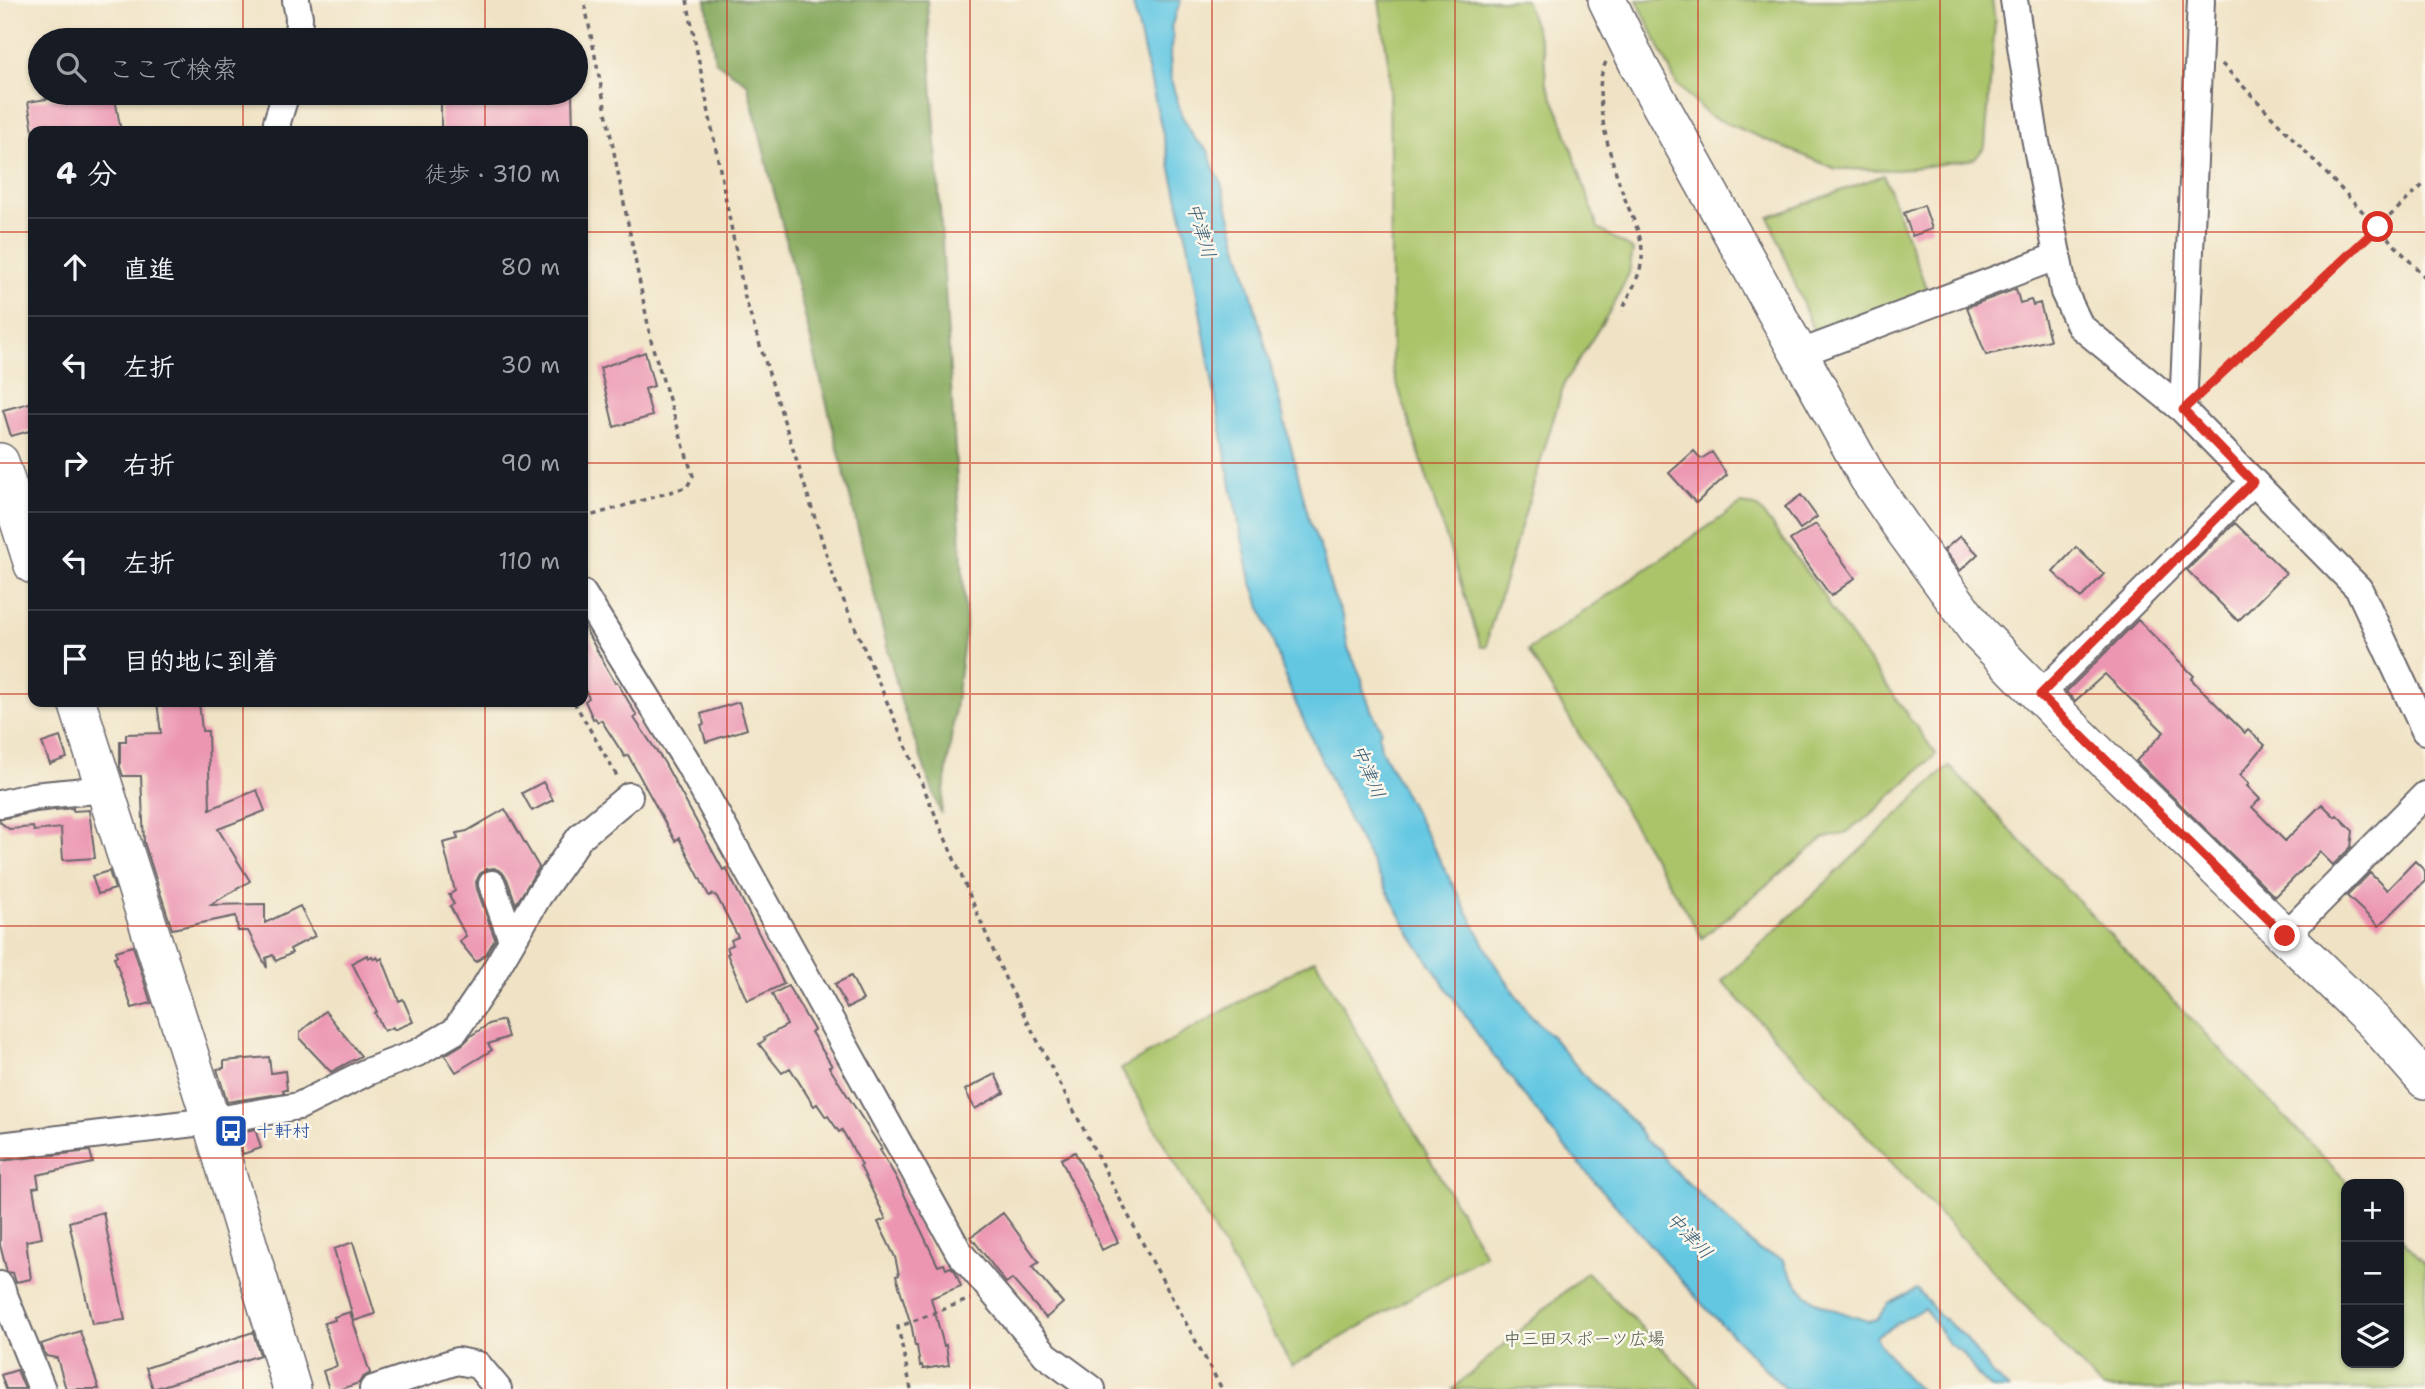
<!DOCTYPE html>
<html lang="ja">
<meta charset="utf-8">
<style>
:root{--surface:#171b24;--page:#242831;--text:#f1f3f6;--muted:#9ea1a6;--line:#363941}
body{margin:0;font-family:"Shantell Sans","Klee One",sans-serif;background:var(--page);color:var(--text)}
.controls{position:absolute;right:21px;bottom:21px;display:grid;overflow:hidden;border-radius:14px;box-shadow:0 2px 5px #0004}
.controls button{width:63px;height:63px;display:grid;place-items:center;padding:0;border:0;border-bottom:2px solid var(--line);background:var(--surface);color:var(--text);font:35px sans-serif}
.stop{position:absolute;width:21px;height:21px;margin:-16px;border:5px solid #d93025;border-radius:50%;background:#fff}
.stop.end{background:#d93025;border-color:#fff;box-shadow:0 2px 7px #0008}
.list{margin:0;padding:0;list-style:none}
h2{display:flex;justify-content:space-between;align-items:center;height:91px;margin:0;padding:0 28px;font-size:30px}
h2 small{font-size:23px;font-weight:400;color:var(--muted)}
.list li{display:grid;grid-template-columns:46px 1fr auto;gap:21px;align-items:center;box-sizing:border-box;height:98px;padding:0 28px;border-top:2px solid var(--line)}
.list b{display:block;font-size:26px;white-space:nowrap}
.list em{font-size:23px;font-style:normal;color:var(--muted)}
.icon{flex:none;width:38px;height:38px;fill:none;stroke:currentColor;stroke-width:2;stroke-linecap:round;stroke-linejoin:round}
.map{position:relative;flex:none;width:2425px;height:1389px;overflow:hidden}
.search{position:absolute;background:var(--surface);box-shadow:0 2px 5px #0004;left:28px;top:28px;width:560px;height:77px;display:flex;align-items:center;gap:18px;box-sizing:border-box;padding:0 24px;border-radius:38px;color:var(--muted);font-size:26px}
.panel{position:absolute;background:var(--surface);box-shadow:0 2px 5px #0004;left:28px;top:126px;width:560px;height:581px;border-radius:14px}
.map>svg:first-child{display:block}
.green{fill:#abc46a;stroke:#667352;stroke-width:2}
.forest{fill:#88aa5e;stroke:#55664c;stroke-width:2}
.water{fill:#64c7e2;stroke:#43748e;stroke-width:2}
.building{fill:#ec96b2}
.lines{fill:none;stroke-linecap:round;stroke-linejoin:round}
.street-casing{stroke:#6a666b;stroke-width:30}
.secondary-casing{stroke:#6a666b;stroke-width:40}
.path{stroke:#6a666b;stroke-width:3.5;stroke-dasharray:5 5;stroke-linecap:butt}
.street{stroke:#fff;stroke-width:26}
.secondary{stroke:#fff;stroke-width:37}
.route{stroke:#d93025;stroke-width:9}
.grid{fill:none;stroke:#c8321e;stroke-width:2;stroke-opacity:0.55}
.labels{text-anchor:middle;stroke-width:5;stroke-linejoin:round;paint-order:stroke}
.transit-label{font-size:18px;fill:#164399;stroke:#fbf7ec;text-anchor:start}
.park-label{font-size:18px;fill:#525b4b;stroke:#fbf7ec}
.water-label{font-size:19px;font-style:italic;fill:#395c75;stroke:#fbf7ec}
</style>
<div class="map">
<svg width="2425" height="1389" viewBox="0 0 2425 1389">
<rect width="100%" height="100%" fill="#fbf7ec"/>
<filter id="ink" filterUnits="userSpaceOnUse"><feTurbulence type="fractalNoise" baseFrequency=".0143" numOctaves="2"/><feDisplacementMap in="SourceGraphic" scale="14" xChannelSelector="R" yChannelSelector="G"/><feConvolveMatrix kernelMatrix="1 2 1 2 8 2 1 2 1" color-interpolation-filters="sRGB"/></filter>
<filter id="wash" filterUnits="userSpaceOnUse"><feTurbulence type="fractalNoise" baseFrequency=".00686" numOctaves="4" result="noise"/><feDisplacementMap in="SourceGraphic" scale="28" xChannelSelector="R" yChannelSelector="G"/><feGaussianBlur stdDeviation="1.57" result="paint"/><feColorMatrix in="noise" values="0 0 0 0 0 0 0 0 0 0 0 0 0 0 0 0 0 1.4 0 .05"/><feComposite in="paint" operator="in"/></filter>
<g filter="url(#wash)">
<rect width="100%" height="100%" fill="#f0e3c5"/>
<!-- green -->
<path class="green" d="M1379 0H1525L1544 52 1546 82 1561 117 1598 228 1633 250 1629 273 1611 309 1564 384 1489 632 1487 647H1481L1392 368 1389 68Z
M1637 0H1992L1995 22 1985 146 1975 159 1899 170 1836 169 1709 116 1677 85Z
M1884 175 1928 293 1815 335 1769 217Z
M1741 504 1755 506 1761 511 1826 598 1828 605 1936 754 1868 817 1844 834 1824 838 1702 938 1528 650Z
M1949 766 2349 1184H2346V1363H2399V1236L2425 1263V1389H2103L1722 981Z
M1315 959 1485 1255 1292 1366 1121 1069Z
M1587 1272 1702 1389H1453Z"/>
<!-- forest -->
<path class="forest" d="M706 0H927L966 626 941 814 901 702 747 83 715 61Z"/>
<!-- water -->
<path class="water" d="M1132 0H1181L1171 27 1173 35 1170 53 1171 80 1182 116 1195 139 1208 150 1214 169 1220 179 1268 355 1310 523 1321 550 1332 592 1343 617 1348 648 1362 679 1363 688 1372 712 1381 729 1379 735 1381 749 1496 966 1530 1015 1552 1037 1589 1081 1634 1123 1645 1140 1658 1149 1670 1166 1758 1250 1783 1259C1803 1305 1824 1306 1868 1321L1877 1319 1888 1304 1917 1289 1939 1315 1965 1337 1992 1374 2009 1389H1992L1976 1373 1962 1352 1950 1345 1924 1308 1876 1336C1880 1346 1886 1351 1892 1359 1903 1372 1904 1379 1919 1389H1785L1701 1303 1561 1143 1481 1039 1412 937 1349 820 1292 695 1251 580 1231 486 1188 243Z"/>
<g id="blocks">
<!-- building -->
<path class="building" d="M83 93H114L121 131H33L28 102Z
M441 93H572L573 131H441Z
M1924 205 1932 229 1912 236 1904 213Z
M2016 289 2020 303 2031 300 2033 305 2040 303 2050 340 1986 355 1967 307Z
M645 352 654 386 645 389 652 416 614 427 600 368Z
M33 402V430L11 436 3 410Z
M1694 451 1701 459 1712 452 1727 475 1696 503 1669 473Z
M1801 495 1817 517 1800 529 1785 507Z
M2235 523 2286 573 2238 621 2187 570Z
M1816 524 1855 578 1831 596 1790 540Z
M1960 536 1978 554 1960 571 1944 550Z
M2076 547 2104 574 2081 598 2053 572Z
M2138 620 2194 676 2191 679 2245 733 2248 730 2265 745 2240 775 2249 784 2247 786 2260 799 2252 807 2285 841 2322 804 2335 817 2337 815 2353 831 2351 847 2333 865 2320 852 2275 897 2136 761 2164 732 2105 674 2075 701 2066 692Z
M583 625 615 683 617 682 637 716 634 718 664 762 723 870 726 868 784 984 747 1001 727 954 729 953 727 947 733 945 731 940 738 937 717 897 713 894 709 896 679 838 675 841 628 755 625 757 601 720 598 722 595 718 593 719 585 701 589 698 583 686Z
M157 702H199L202 731H208L210 809 257 790 265 811 218 829 250 881 210 905 265 904V923L300 906 315 936 290 949 292 953 276 961 273 955 266 958 267 968 248 931H238L236 916 172 929 144 842 141 776H123L120 767V741H126V734L161 733Z
M739 702 747 729 706 742 701 725 704 724 701 714Z
M60 737 67 758 50 764 42 743Z
M543 782 553 800 532 811 522 793Z
M73 808V811L89 810 95 858 63 860 61 828 34 831 33 827 9 829 0 822V819L36 812Z
M505 809 539 867 516 904 507 879 502 872 494 868 487 869 480 874 476 882 477 889 495 939 486 954 476 962 459 941 466 936 450 906 454 904 449 895 455 891 443 843 458 839 457 833 467 831Z
M2415 861 2425 871V881L2379 926 2347 896 2370 873 2387 890Z
M109 871 115 889 98 894 92 876Z
M133 946 151 1003 132 1008 114 957 117 956 116 951Z
M367 955 368 958 372 956 374 959 377 957 379 960 382 958 399 1001 403 999 413 1022 394 1030 393 1027 384 1031 375 1013 377 1012 352 963Z
M851 976 863 1000 847 1008 835 984Z
M788 986 814 1030 811 1032 832 1066 829 1067 882 1149 880 1150 896 1177 938 1266 944 1264 946 1269 951 1267 955 1271 961 1286 931 1298 944 1346 946 1345 949 1365 923 1369 922 1365 920 1366 917 1346H915L912 1328 896 1276 899 1275 895 1257 878 1222 886 1219 860 1166 862 1165 842 1130 839 1132 828 1116 826 1117 817 1104 814 1106 790 1068 782 1073 759 1044 765 1040 764 1038 787 1025 772 994Z
M325 1011 361 1056 331 1072 300 1039V1032Z
M503 1020 508 1037 488 1044 492 1050 456 1072 445 1055 463 1044 472 1035 489 1024Z
M269 1057 271 1073 285 1071 287 1090H283L284 1093 227 1102 217 1069 224 1068V1061Z
M995 1074 1004 1093 975 1109 965 1090Z
M255 1129 261 1148 243 1154 236 1133Z
M90 1151 93 1163 37 1175 39 1187 33 1188 42 1238 26 1241 31 1279 16 1282 13 1273 7 1272 0 1245V1161Z
M1075 1152 1118 1242 1102 1250 1061 1159Z
M103 1212 125 1320 92 1324 69 1222Z
M1003 1213 1039 1262 1032 1267 1063 1303 1046 1318 1012 1279 1006 1283 971 1237Z
M353 1242 375 1314 354 1321 334 1249Z
M350 1312 370 1373 362 1378 359 1383 341 1389H329L323 1371 337 1366 324 1323 335 1320 334 1317Z
M80 1331 99 1389H66L57 1358 46 1356 41 1344Z
M253 1332 260 1355 153 1389 146 1368Z
M17 1370 25 1389H6L1 1375Z"/>
</g>
</g>
<g filter="url(#ink)">
<use href="#blocks" fill-opacity="0" stroke="#6a666b" stroke-width="2"/>
<g class="lines">
<defs>
<path id="street" d="M296 0 299 17 298 40
M2014 0 2035 137 2064 292 2080 326 2183 410 2359 589 2425 731
M277 131V122L286 93
M1801 353 2058 256
M2183 410 2201 0
M583 594 688 763 959 1252 1046 1355 1092 1389
M2040 695 2253 482
M0 804 33 796 106 789
M492 884 512 940
M2285 936 2425 795
M0 1146 211 1121 299 1106 367 1072 417 1053 455 1031 487 984 539 895 580 837 629 796
M0 1285 42 1389
M373 1389 457 1361 478 1365 498 1389"/>
<path id="secondary" d="M1607 0 1640 68 1868 478 1903 529 1978 632 2068 724 2375 1023 2425 1080
M0 462 33 565
M77 702 211 1121 292 1389"/>
</defs>
<!-- street casing -->
<use href="#street" class="street-casing"/>
<!-- secondary casing -->
<use href="#secondary" class="secondary-casing"/>
<!-- path -->
<path class="path" d="M687 0 745 298 834 578 1005 978 1152 1261 1222 1389
M1606 62C1589 94 1613 166 1625 199 1631 215 1641 233 1642 250 1644 271 1630 292 1622 311
M2222 64 2425 277
M2207 387 2425 183
M583 518 687 487 693 476 652 345 584 0
M574 702 617 776
M911 1389 898 1327 970 1299"/>
<!-- street -->
<use href="#street" class="street"/>
<!-- secondary -->
<use href="#secondary" class="secondary"/>
</g>
</g>
<g class="lines" filter="url(#ink)">
<!-- route -->
<path class="route" d="M2285 936 2040 695 2253 482 2183 410 2378 227"/>
</g>
<!-- grid -->
<path class="grid" d="M243 0V40M485 0V40M727 0V1389M970 0V1389M1212 0V1389M1455 0V1389M1698 0V1389M1940 0V1389M2183 0V1389M243 93V131M485 93V131M0 232H33M583 232H2425M0 463H33M583 463H2425M0 694H33M583 694H2425M243 702V1389M485 702V1389M0 926H2425M0 1158H2425"/>
<!-- icons -->
<defs>
<symbol id="bus-square" viewBox="-11 -11 22 22"><rect x="-9" y="-9" width="18" height="18" rx="4" fill="#1a4fb4" stroke="#fbf7ec"/><path d="M-5-6H5V4H4V6H2V4H-2V6H-4V4H-5ZM-3.5-4V0h7V-4ZM-3.5 1.2v1.5H-2V1.2ZM2 1.2v1.5H3.5V1.2Z" fill="#fff"/></symbol>
</defs>
<g fill-rule="evenodd">
<use href="#bus-square" x="212" y="1112" width="38" height="38"/>
</g>
<g class="labels">
<!-- transit labels -->
<g class="transit-label">
<text x="256" y="1137">十軒村</text>
</g>
<!-- park labels -->
<g class="park-label">
<text x="1584" y="1345">中三田スポーツ広場</text>
</g>
<!-- water labels -->
<g class="water-label">
<text transform="translate(1202 230) rotate(73)" y="7">中津川</text>
<text transform="translate(1369 771) rotate(67)" y="7">中津川</text>
<text transform="translate(1690 1235) rotate(46)" y="7">中津川</text>
</g>
</g>
</svg>
<div class="controls">
<button>+</button>
<button>−</button>
<button><svg class="icon" aria-label="layers" viewBox="0 0 24 24"><path d="M12 4l9 5-9 5-9-5zM3 14l9 5 9-5"/></svg></button>
</div>
<div class="stop" style="left:2378px;top:227px"></div>
<div class="stop end" style="left:2285px;top:936px"></div>
<div class="search"><svg class="icon" aria-label="search" viewBox="0 0 24 24"><circle cx="10" cy="10" r="6"/><path d="M15 15l6 6"/></svg>ここで検索</div>
<section class="panel">
<h2>4 分<small>徒歩 · 310 m</small></h2>
<ul class="list">
<li><svg class="icon" aria-label="ahead" viewBox="0 0 24 24"><path d="M12 20V5M6 11l6-6 6 6"/></svg><div><b>直進</b></div><em>80 m</em></li>
<li><svg class="icon" aria-label="left" viewBox="0 0 24 24"><path d="M17 20v-9H6M10 6l-5 5 5 5"/></svg><div><b>左折</b></div><em>30 m</em></li>
<li><svg class="icon" aria-label="right" viewBox="0 0 24 24"><path d="M7 20v-9h11M14 6l5 5-5 5"/></svg><div><b>右折</b></div><em>90 m</em></li>
<li><svg class="icon" aria-label="left" viewBox="0 0 24 24"><path d="M17 20v-9H6M10 6l-5 5 5 5"/></svg><div><b>左折</b></div><em>110 m</em></li>
<li><svg class="icon" aria-label="arrive" viewBox="0 0 24 24"><path d="M6 21V4h12l-3 4 3 4H6"/></svg><div><b>目的地に到着</b></div></li>
</ul>
</section>
</div>
